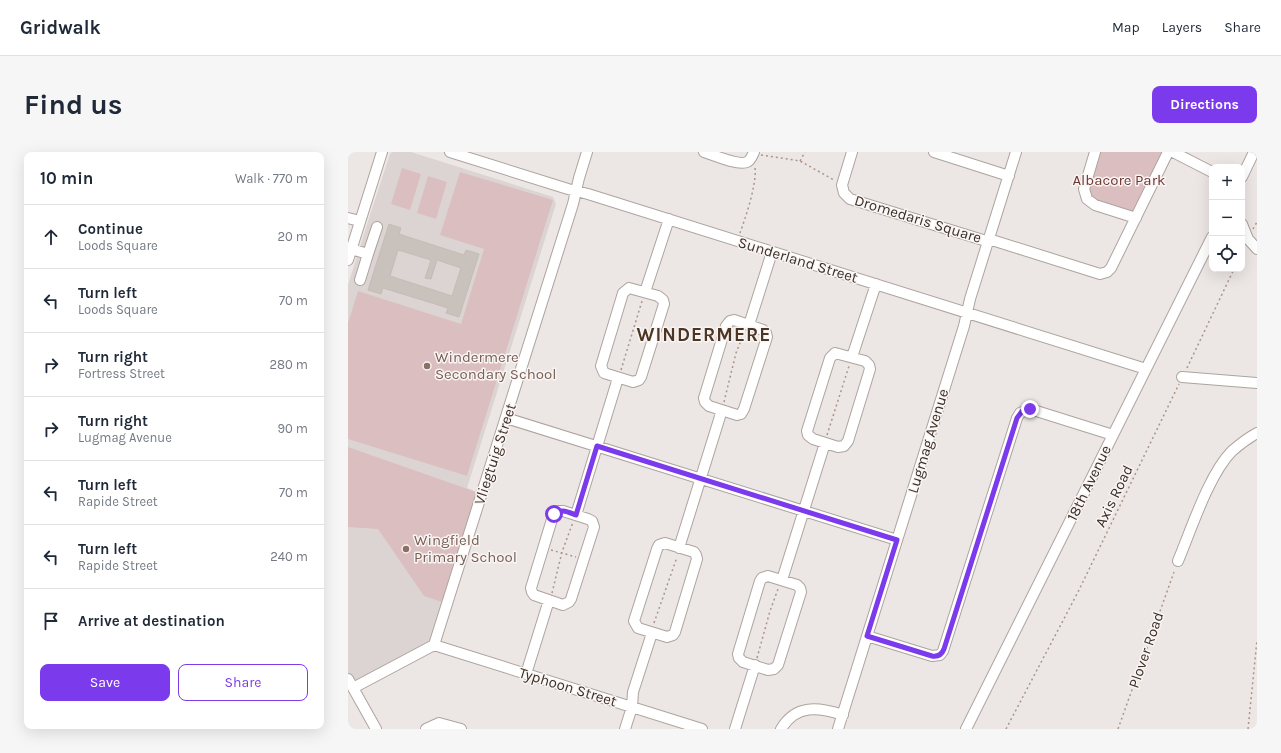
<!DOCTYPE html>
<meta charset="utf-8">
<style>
:root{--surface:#fff;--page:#f6f6f7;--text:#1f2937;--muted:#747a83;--line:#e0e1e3;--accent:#7c3aed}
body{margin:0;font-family:Karla,sans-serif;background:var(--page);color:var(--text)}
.controls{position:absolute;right:12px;top:12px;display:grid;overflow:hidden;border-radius:8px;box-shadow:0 4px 16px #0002}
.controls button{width:36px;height:36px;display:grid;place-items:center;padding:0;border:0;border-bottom:1px solid var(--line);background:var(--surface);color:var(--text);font:20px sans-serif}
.stop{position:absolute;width:12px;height:12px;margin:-9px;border:3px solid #7c3aed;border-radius:50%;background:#fff}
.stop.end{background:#7c3aed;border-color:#fff;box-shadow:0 1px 4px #0008}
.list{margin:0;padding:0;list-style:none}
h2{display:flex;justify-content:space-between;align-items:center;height:52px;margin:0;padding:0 16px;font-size:17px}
h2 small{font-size:13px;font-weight:400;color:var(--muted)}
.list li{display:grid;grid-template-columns:26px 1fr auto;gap:12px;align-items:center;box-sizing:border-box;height:64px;padding:0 16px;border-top:1px solid var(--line)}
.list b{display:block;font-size:15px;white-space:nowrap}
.list p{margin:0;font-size:13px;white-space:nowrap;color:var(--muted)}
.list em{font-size:13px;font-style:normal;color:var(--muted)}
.actions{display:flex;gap:8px;padding:12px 16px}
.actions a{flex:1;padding:9px 0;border:1px solid var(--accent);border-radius:8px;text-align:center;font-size:14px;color:var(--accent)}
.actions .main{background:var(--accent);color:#fff}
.icon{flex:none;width:22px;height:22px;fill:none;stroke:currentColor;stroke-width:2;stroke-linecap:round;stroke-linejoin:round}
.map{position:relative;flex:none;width:909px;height:577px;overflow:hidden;border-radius:8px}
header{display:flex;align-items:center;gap:24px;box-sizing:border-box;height:56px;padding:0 20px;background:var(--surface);border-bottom:1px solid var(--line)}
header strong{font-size:19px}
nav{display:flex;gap:22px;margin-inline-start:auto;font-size:14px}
.intro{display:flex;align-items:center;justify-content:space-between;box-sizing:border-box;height:96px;padding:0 24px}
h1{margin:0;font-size:28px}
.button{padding:10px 18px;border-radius:8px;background:var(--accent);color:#fff;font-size:14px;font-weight:700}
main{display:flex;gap:24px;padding:0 24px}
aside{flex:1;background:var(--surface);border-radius:8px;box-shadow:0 4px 16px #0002}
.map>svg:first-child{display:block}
.built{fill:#dcd4d2}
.green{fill:#dbbfc0}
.building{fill:#c9c1bc;stroke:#c5bbb7;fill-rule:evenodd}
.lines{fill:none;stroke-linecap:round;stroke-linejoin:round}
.minor-casing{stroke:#ada49f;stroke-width:12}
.path{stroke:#ac9588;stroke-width:1.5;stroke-dasharray:2 3;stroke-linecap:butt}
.minor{stroke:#fff;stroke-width:10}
.route{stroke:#7c3aed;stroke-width:5}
.education-dot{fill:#8d6e63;stroke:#f9f5f4;stroke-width:1.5}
.labels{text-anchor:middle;stroke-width:3;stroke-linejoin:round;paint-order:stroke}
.park-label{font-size:15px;fill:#6f3733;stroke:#f9f5f4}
.street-label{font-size:15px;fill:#3c2e25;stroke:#f9f5f4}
.education-label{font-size:15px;fill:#785e54;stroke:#f9f5f4;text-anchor:start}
.district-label{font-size:19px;font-weight:bold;letter-spacing:1px;fill:#4c3523;stroke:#f9f5f4}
</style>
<header>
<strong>Gridwalk</strong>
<nav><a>Map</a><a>Layers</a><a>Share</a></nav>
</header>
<div class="intro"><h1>Find us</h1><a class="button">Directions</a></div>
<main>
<aside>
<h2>10 min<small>Walk · 770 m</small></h2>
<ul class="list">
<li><svg class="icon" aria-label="ahead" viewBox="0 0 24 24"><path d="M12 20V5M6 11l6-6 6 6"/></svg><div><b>Continue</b><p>Loods Square</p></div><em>20 m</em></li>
<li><svg class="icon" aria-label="left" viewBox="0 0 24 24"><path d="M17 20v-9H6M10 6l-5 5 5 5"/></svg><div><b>Turn left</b><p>Loods Square</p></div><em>70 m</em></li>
<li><svg class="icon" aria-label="right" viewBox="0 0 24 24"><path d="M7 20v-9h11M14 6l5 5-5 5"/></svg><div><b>Turn right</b><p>Fortress Street</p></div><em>280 m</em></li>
<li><svg class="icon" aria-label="right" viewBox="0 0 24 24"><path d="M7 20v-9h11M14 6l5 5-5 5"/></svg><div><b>Turn right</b><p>Lugmag Avenue</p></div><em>90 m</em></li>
<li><svg class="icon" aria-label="left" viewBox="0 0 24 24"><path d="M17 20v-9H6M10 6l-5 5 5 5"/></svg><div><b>Turn left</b><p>Rapide Street</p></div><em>70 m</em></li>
<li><svg class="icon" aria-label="left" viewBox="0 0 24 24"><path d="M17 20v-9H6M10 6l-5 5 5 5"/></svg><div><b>Turn left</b><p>Rapide Street</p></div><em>240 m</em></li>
<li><svg class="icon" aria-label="arrive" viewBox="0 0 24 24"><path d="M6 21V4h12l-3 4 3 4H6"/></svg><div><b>Arrive at destination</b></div></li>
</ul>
<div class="actions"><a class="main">Save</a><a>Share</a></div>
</aside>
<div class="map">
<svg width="909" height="577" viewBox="0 0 909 577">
<rect width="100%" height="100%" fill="#ece6e4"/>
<!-- built -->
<path class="built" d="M44 0H63L205 45 208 52 119 336 134 342 86 493 5 536 0 527V133L22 63 42 2Z"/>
<!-- green -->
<path class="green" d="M750 0H817L786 59 783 60 745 49 739 34Z
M54 16 73 22 62 58 43 52Z
M112 20 205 48 119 324 0 287V171L10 139 113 172 136 97 92 83Z
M80 24 99 30 88 67 69 61Z
M0 295 134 342 100 452 76 444 30 377 0 375Z"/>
<!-- building -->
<path class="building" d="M41 72 53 76 51 82 116 103 118 98 131 102 111 165 98 161 100 156 35 136 33 142 20 138ZM50 98 83 108 77 126 83 127 89 108 113 116 104 144 42 124Z"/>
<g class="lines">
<defs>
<path id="minor" d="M102 0 220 37 240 42 798 217
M356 0C365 3 391 14 399 10 403 8 404 4 406 0
M504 0 494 33 496 41 502 47 635 88 647 89 752 122 759 120 763 116 820 0
M586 0 661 24
M747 0 736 37 739 47 747 53 788 66
M825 0 864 20
M894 25 906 0
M0 66 12 69
M894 72 900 87 909 97
M3 97 20 102 29 75
M0 108 34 0
M12 128 20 102
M281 136 310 144 315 148 316 152 293 225 291 228 285 230 256 221 253 214 275 141Z
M297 140 321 67
M386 168 415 178 418 181 419 185 396 257 393 262 389 263 361 254 357 250 356 246 378 174 382 169Z
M401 173 424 100
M487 201 517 209 521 213 522 217 500 289 496 294 490 295 465 287 460 283 459 279 482 206Z
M504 205 528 132
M834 225 909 231
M158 266 549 388
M209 359H215L240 367 244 369 246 375 223 447 221 450 215 453 186 443 184 440 183 436 205 364Z
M228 363 270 226
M317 391 346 400 348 403 349 407 327 480 325 483 319 485 290 476 286 469 309 397 311 393Z
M331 396 374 258
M830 409C843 378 861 322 884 299 892 292 900 286 909 281
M420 424 449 433 452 436 453 440 430 513 426 517 420 518 395 510 391 506 390 502 412 429 414 426Z
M434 428 477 291
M519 484 584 504 592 503 595 499 669 266 672 261 682 257 765 283
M86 493 354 577
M178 522 201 448
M0 527 28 577
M5 536 86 493 225 52 231 26 239 0
M78 577 91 571 113 577
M277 577 284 555 285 540 304 481
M387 577 407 513
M433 577C448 552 470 555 495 563
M490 577 616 174 622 147 668 0
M618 577 864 85"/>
</defs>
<!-- minor casing -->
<use href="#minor" class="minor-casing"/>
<!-- path -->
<path class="path" d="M413 3 452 9 486 28
M452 9 457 0
M905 77 909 70
M392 81C398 64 409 32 407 15
M894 100 896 95
M839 216 886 117
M273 218 294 149
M376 250 388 201 396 181
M479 283 501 214
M203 398 228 405
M204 441 214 400 225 370
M306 471 329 405
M409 506 422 459 430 437
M658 577 730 440 831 232
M770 577 826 420
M900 577 909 488"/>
<!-- minor -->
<use href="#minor" class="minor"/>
</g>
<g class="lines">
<!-- route -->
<path class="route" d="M206 362C213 356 220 360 228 363L249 294 549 388 519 484 584 504C590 505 594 502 596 497L669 266 675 258 682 257"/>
</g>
<!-- markers -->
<g class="education-dot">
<circle cx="79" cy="214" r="4"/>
<circle cx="58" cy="397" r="4"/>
</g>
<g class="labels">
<!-- park labels -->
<g class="park-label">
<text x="771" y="33">Albacore Park</text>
</g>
<!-- street labels -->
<g class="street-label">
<text transform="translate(570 67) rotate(17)" y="5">Dromedaris Square</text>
<text transform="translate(450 108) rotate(17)" y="5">Sunderland Street</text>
<text transform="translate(580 289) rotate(-73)" y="5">Lugmag Avenue</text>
<text transform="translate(147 302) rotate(-72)" y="5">Vliegtuig Street</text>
<text transform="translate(741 331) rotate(-64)" y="5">18th Avenue</text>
<text transform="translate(766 344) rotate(-64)" y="5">Axis Road</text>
<text transform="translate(798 498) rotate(-71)" y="5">Plover Road</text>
<text transform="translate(220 535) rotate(17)" y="5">Typhoon Street</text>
</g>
<!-- education labels -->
<g class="education-label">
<text x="87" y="210">Windermere<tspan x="87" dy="17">Secondary School</tspan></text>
<text x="66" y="393">Wingfield<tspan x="66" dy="17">Primary School</tspan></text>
</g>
<!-- district labels -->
<g class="district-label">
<text x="356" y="189">WINDERMERE</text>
</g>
</g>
</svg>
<div class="controls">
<button>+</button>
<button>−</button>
<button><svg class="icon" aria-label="locate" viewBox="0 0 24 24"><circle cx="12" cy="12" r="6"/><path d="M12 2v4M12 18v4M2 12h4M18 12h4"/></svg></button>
</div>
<div class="stop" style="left:206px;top:362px"></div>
<div class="stop end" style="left:682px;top:257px"></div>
</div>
</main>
